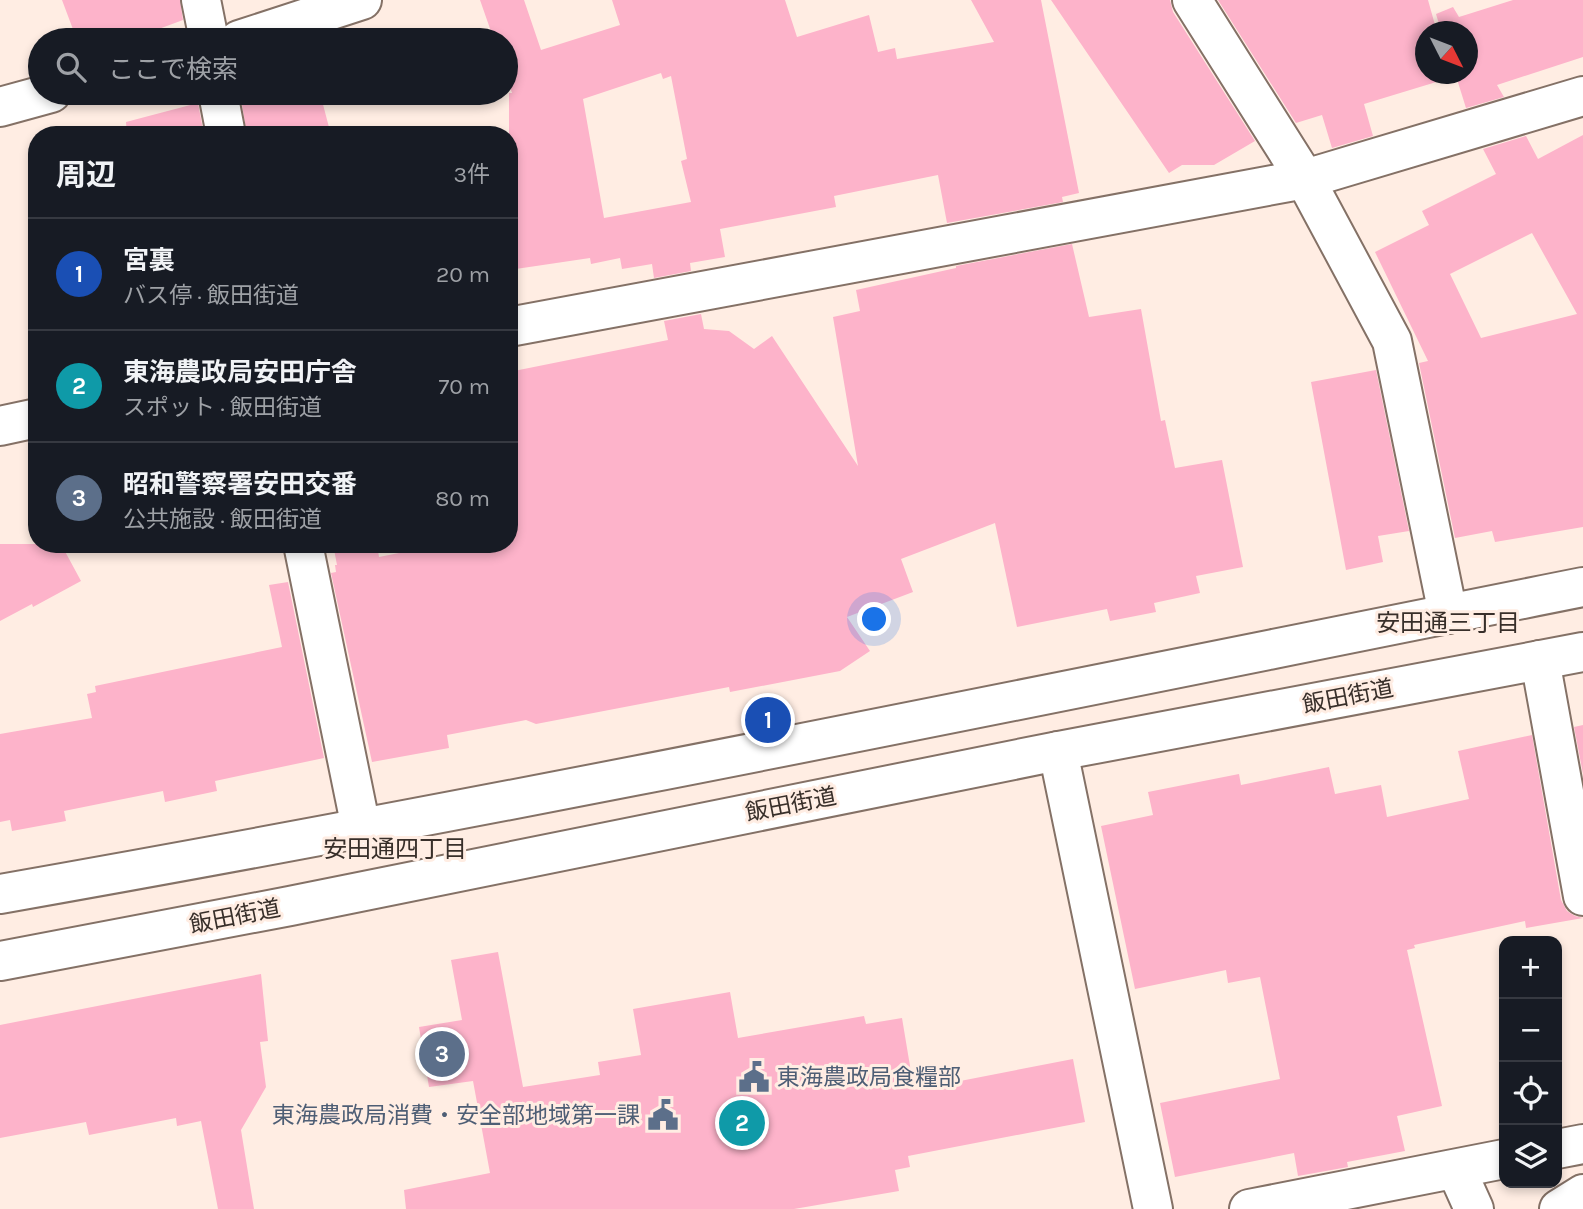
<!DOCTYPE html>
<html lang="ja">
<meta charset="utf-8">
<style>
:root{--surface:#171b24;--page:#20242c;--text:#f1f3f6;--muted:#9ea1a6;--line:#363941;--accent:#d93025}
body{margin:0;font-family:Karla,"Noto Sans JP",sans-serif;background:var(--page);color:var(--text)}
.controls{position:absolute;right:21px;bottom:21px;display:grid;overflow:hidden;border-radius:14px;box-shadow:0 4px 10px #0003}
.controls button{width:63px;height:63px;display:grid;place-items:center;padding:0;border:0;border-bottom:2px solid var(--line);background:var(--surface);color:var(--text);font:35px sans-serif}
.compass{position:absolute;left:1415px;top:21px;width:63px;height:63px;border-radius:50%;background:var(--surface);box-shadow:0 4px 10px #0003;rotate:132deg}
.you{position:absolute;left:875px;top:620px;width:24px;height:24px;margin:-18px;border:5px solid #fff;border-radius:50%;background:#1a73e8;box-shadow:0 0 0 10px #1a73e833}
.badge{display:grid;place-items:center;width:46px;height:46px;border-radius:50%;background:var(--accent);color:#fff;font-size:23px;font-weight:700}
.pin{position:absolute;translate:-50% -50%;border:4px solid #fff;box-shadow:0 2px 7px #0006}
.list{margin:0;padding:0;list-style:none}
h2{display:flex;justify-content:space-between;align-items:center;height:91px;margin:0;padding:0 28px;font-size:30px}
h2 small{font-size:23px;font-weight:400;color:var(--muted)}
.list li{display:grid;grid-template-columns:46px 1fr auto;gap:21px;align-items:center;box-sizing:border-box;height:112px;padding:0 28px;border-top:2px solid var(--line)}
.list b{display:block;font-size:26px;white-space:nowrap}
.list p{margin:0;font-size:23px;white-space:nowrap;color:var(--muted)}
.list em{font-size:23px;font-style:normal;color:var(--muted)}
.icon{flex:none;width:38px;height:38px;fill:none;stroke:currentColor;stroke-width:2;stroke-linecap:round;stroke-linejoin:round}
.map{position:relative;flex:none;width:1583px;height:1209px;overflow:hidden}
.search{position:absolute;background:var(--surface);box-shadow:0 4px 10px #0003;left:28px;top:28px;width:490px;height:77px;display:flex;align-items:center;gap:18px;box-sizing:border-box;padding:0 24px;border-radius:38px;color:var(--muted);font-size:26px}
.panel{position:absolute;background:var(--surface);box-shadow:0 4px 10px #0003;left:28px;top:126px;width:490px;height:427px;border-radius:28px}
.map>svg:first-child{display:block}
.building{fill:#fdb3ca;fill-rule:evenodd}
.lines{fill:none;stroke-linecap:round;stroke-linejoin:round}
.minor-casing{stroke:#847166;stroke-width:42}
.highway-casing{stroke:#847166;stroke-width:42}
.minor{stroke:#fff;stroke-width:38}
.highway{stroke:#fff;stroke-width:38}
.labels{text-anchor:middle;stroke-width:6;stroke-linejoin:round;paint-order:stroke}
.street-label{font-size:23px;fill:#382f2a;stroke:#ffede3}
.service-label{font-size:23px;fill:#4e5e75;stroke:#ffede3;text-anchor:start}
.neighbourhood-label{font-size:24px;fill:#382f2a;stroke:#ffede3}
</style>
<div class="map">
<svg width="1583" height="1209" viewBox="0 0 1583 1209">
<rect width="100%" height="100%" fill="#ffede3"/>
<!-- building -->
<path class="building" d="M62 0H180L183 20 129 40H77Z
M480 0H524L541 50 620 25 612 0H785L797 37 869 15 878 52 895 48 897 59 994 42 971 0H1041L1079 193 1062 197 1063 202 947 223 938 175 834 196 836 207 720 229 725 257 690 263 691 271 654 278 652 264 622 269 620 258 591 264 590 258 509 270V93H512L506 75V40H494ZM661 73 663 79 671 76 687 159 681 161 691 202 604 218 583 99Z
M1051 0H1170L1173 12 1255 141 1214 165H1182L1169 173Z
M1218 0H1428L1435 25 1439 24 1436 14 1453 7 1459 17 1513 0H1583V57L1497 85 1504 97 1466 108 1456 76 1364 104 1373 136 1332 148 1322 115 1296 123ZM1425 32H1467V74H1425Z
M240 93H320L331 135H247Z
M198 103 204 135H127L126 122Z
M1583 135V527L1495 542 1492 531 1455 538 1419 363 1428 361 1375 252 1429 225 1422 211 1496 174 1483 149 1526 136 1538 159ZM1532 233 1577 314 1481 338 1450 274Z
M1072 244 1089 317 1141 309 1161 421 1165 420 1175 468 1222 460 1243 567 1196 576 1200 593 1154 603 1156 612 1110 621 1107 609 1017 627 995 523 901 559 913 592 847 617 870 651 840 671 730 692 729 687 536 724 526 720 447 735 449 748 372 762 331 573 336 572 335 565H337L333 544H377L379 557 444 544H509V372L668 340 664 321 701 314 704 329 729 331 754 349 772 336 858 466 833 317 860 311 856 290 956 268V266Z
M1376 370 1409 531 1378 536 1383 562 1346 570 1311 382Z
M0 544H61L81 581 33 607 32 604 0 621Z
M288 582 324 758 215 781 217 791 165 802 163 791 64 811 66 821 12 831 10 820 0 822V734L92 718 87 694 96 692 95 686 282 647 269 585Z
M1583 725V774L1574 727Z
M1532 735 1561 900 1567 911 1575 916 1583 918 1526 928 1525 921 1414 945 1415 948 1407 950 1442 1106 1397 1116 1405 1151 1347 1162 1348 1167 1298 1176 1294 1153 1175 1177 1160 1103 1280 1079 1260 977 1228 983 1226 970 1135 989 1101 826 1153 815 1148 792 1239 774 1241 785 1329 767 1335 794 1381 785 1387 817 1469 799 1458 751Z
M498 952 523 1087 600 1075 598 1062 641 1055 633 1009 730 992 738 1038 864 1016 866 1024 902 1018 914 1090 1073 1059 1085 1122 908 1156 910 1167 895 1170 899 1191 794 1209H406L404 1190 490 1173 473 1081 429 1087 419 1027 462 1020 451 960Z
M261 974 268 1041 260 1042 266 1087 241 1130 254 1209H218L201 1121 177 1126 176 1118 89 1135 86 1122 0 1138V1025Z"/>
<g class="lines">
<defs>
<path id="minor" d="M201 0 209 40
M1192 0 1305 179 1392 341 1448 614
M239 40 362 0
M218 93 226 135
M0 107 51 93
M509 327 1305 179 1583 96
M0 426 37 418
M303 544 361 828
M1540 660 1583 896
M1058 751 1153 1209
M1557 1149 1583 1144
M1456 1169 1474 1209
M1249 1209 1504 1159
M1559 1209 1583 1194"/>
<path id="highway" d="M0 894C529 801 1056 692 1583 587
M0 961 290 906 1058 751 1583 652"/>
</defs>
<!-- minor casing -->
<use href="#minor" class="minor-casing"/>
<!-- highway casing -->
<use href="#highway" class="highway-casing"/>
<!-- minor -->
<use href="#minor" class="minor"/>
<!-- highway -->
<use href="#highway" class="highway"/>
</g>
<!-- icons -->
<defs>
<symbol id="civic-bare" viewBox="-9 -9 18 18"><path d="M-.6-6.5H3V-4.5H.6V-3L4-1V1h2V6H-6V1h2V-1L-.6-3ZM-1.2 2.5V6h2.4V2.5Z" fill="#5c6f8a" stroke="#ffede3" stroke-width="2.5" paint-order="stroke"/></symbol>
</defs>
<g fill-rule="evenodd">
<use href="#civic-bare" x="732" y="1055" width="44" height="44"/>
<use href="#civic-bare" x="641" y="1093" width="44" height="44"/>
</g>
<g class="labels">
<!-- street labels -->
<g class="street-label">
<text transform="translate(1348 696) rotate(-11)" y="8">飯田街道</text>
<text transform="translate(791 804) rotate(-11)" y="8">飯田街道</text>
<text transform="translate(235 916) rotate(-11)" y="8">飯田街道</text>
</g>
<!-- service labels -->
<g class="service-label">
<text x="777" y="1085">東海農政局食糧部</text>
<text x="640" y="1123" text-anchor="end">東海農政局消費・安全部地域第一課</text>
</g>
<!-- neighbourhood labels -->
<g class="neighbourhood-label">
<text x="1448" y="631">安田通三丁目</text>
<text x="395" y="857">安田通四丁目</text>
</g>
</g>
</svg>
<div class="controls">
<button>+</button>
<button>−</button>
<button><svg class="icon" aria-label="locate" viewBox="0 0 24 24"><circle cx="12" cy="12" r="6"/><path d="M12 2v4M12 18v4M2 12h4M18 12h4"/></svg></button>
<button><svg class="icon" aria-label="layers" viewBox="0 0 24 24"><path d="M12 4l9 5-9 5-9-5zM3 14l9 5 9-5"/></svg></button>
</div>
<svg class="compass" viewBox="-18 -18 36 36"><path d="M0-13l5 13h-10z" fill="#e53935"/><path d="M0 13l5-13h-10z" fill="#9ea1a6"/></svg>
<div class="you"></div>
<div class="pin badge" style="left:768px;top:720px;background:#1a4fb4">1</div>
<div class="pin badge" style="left:742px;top:1123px;background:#0f9aa8">2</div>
<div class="pin badge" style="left:442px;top:1054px;background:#5c6f8a">3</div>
<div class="search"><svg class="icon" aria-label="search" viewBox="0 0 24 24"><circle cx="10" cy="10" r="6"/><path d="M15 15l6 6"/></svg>ここで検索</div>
<section class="panel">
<h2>周辺<small>3件</small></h2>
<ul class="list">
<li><span class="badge" style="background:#1a4fb4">1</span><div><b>宮裏</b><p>バス停 · 飯田街道</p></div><em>20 m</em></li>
<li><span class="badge" style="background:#0f9aa8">2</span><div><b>東海農政局安田庁舎</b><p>スポット · 飯田街道</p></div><em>70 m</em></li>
<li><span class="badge" style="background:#5c6f8a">3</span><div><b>昭和警察署安田交番</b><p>公共施設 · 飯田街道</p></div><em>80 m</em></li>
</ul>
</section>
</div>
